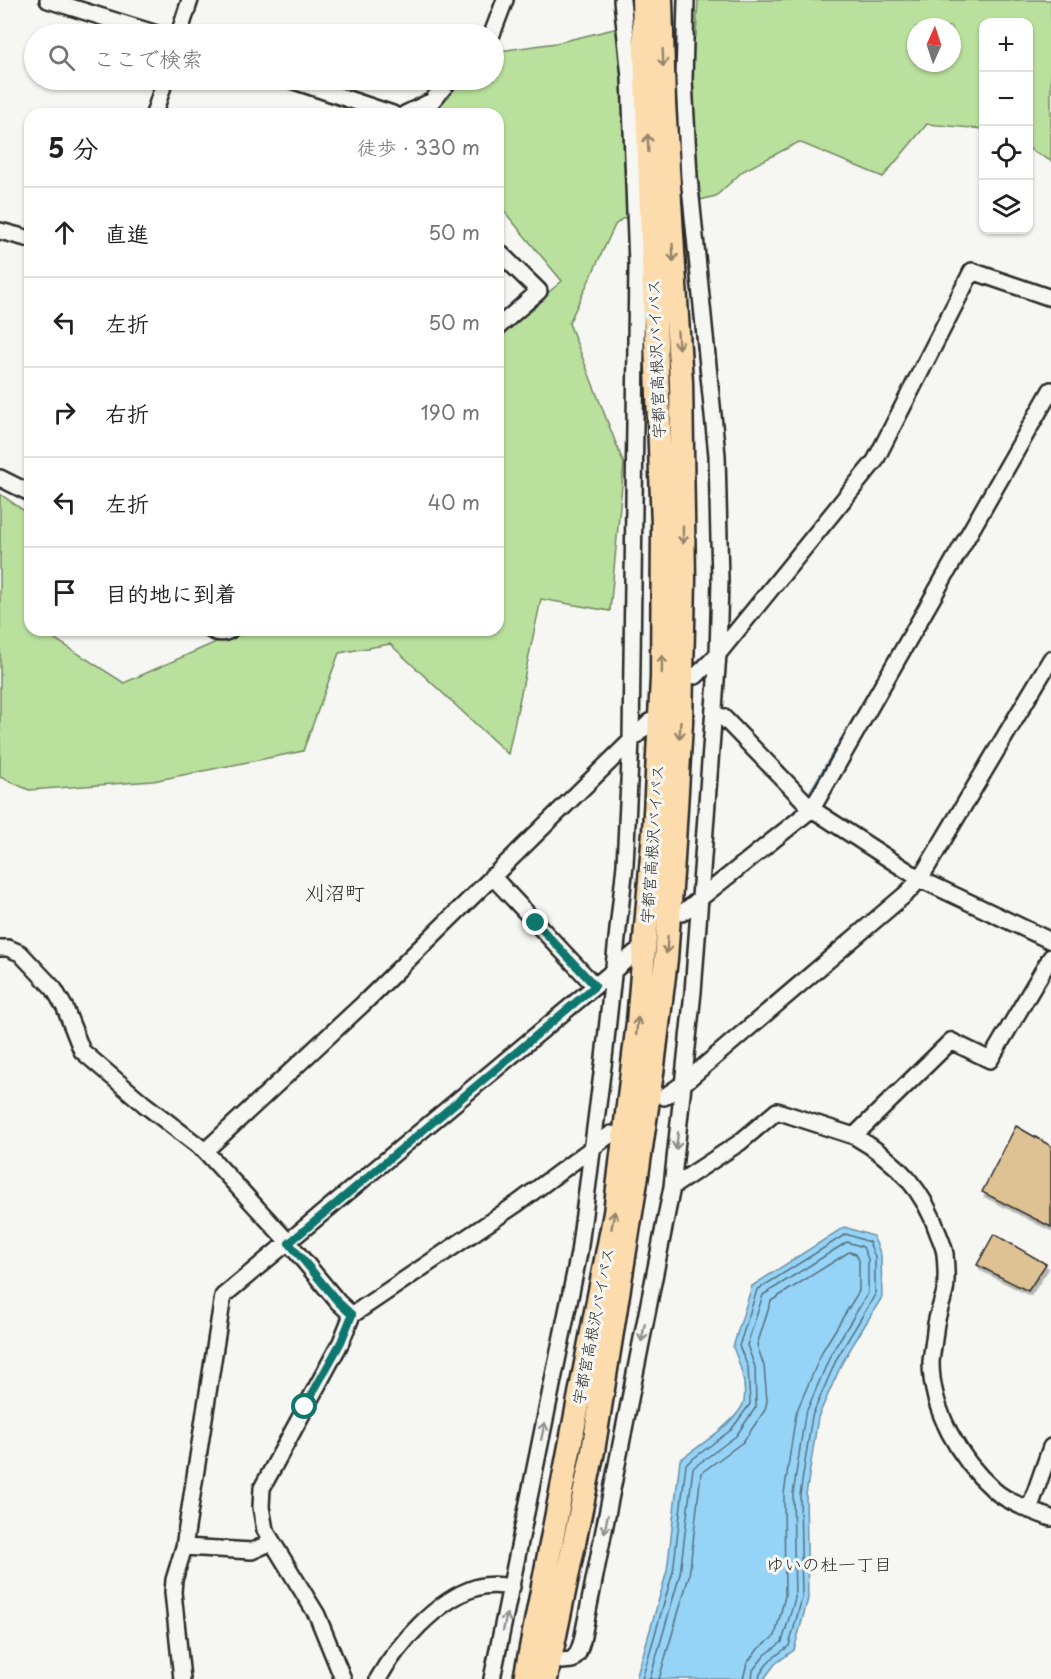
<!DOCTYPE html>
<html lang="ja">
<meta charset="utf-8">
<style>
:root{--surface:#fff;--page:#f2f2f2;--text:#202124;--muted:#757577;--line:#e0e0e0}
body{margin:0;font-family:"Playpen Sans","Klee One",sans-serif;background:var(--page);color:var(--text)}
.controls{position:absolute;right:18px;top:18px;display:grid;overflow:hidden;border-radius:12px;box-shadow:0 2px 4px #0004}
.controls button{width:54px;height:54px;display:grid;place-items:center;padding:0;border:0;border-bottom:2px solid var(--line);background:var(--surface);color:var(--text);font:30px sans-serif}
.compass{position:absolute;left:907px;top:18px;width:54px;height:54px;border-radius:50%;background:var(--surface);box-shadow:0 2px 4px #0004;rotate:3deg}
.stop{position:absolute;width:18px;height:18px;margin:-14px;border:4px solid #0f766e;border-radius:50%;background:#fff}
.stop.end{background:#0f766e;border-color:#fff;box-shadow:0 2px 6px #0008}
.list{margin:0;padding:0;list-style:none}
h2{display:flex;justify-content:space-between;align-items:center;height:78px;margin:0;padding:0 24px;font-size:26px}
h2 small{font-size:20px;font-weight:400;color:var(--muted)}
.list li{display:grid;grid-template-columns:39px 1fr auto;gap:18px;align-items:center;box-sizing:border-box;height:90px;padding:0 24px;border-top:2px solid var(--line)}
.list b{display:block;font-size:22px;white-space:nowrap}
.list em{font-size:20px;font-style:normal;color:var(--muted)}
.icon{flex:none;width:33px;height:33px;fill:none;stroke:currentColor;stroke-width:2;stroke-linecap:round;stroke-linejoin:round}
.map{position:relative;flex:none;width:1051px;height:1679px;overflow:hidden}
.search{position:absolute;background:var(--surface);box-shadow:0 2px 4px #0004;left:24px;top:24px;width:480px;height:66px;display:flex;align-items:center;gap:15px;box-sizing:border-box;padding:0 21px;border-radius:33px;color:var(--muted);font-size:22px}
.panel{position:absolute;background:var(--surface);box-shadow:0 2px 4px #0004;left:24px;top:108px;width:480px;height:528px;border-radius:18px}
.map>svg:first-child{display:block}
.green{fill:#b9e09c;stroke:#728664;stroke-width:1.5;fill-rule:evenodd}
.water{fill:#96d4f7;stroke:#6b90a5;stroke-width:1.5}
.lines{fill:none;stroke-linecap:round;stroke-linejoin:round}
.shore{stroke:#566f7d;stroke-width:1.5}
.stream{stroke:#6b90a5;stroke-width:4.5}
.building{fill:#dfc293;stroke:#2b2b2b;stroke-width:1.5;filter:url(#shadow)}
.minor-casing{stroke:#2b2b2b;stroke-width:20}
.highway-casing{stroke:#2b2b2b;stroke-width:27}
.minor{stroke:#f6f6f2;stroke-width:15}
.highway{stroke:#fcdcac;stroke-width:22}
.oneway{stroke:#94846c}
.oneway2{stroke:#90908e}
.route{stroke:#0f766e;stroke-width:8}
.labels{text-anchor:middle;stroke-width:6;stroke-linejoin:round;paint-order:stroke}
.street-label{font-size:16px;fill:#2b2b2b;stroke:#f6f6f2}
.neighbourhood-label{font-size:18px;fill:#2b2b2b;stroke:#f6f6f2}
.quarter-label{font-size:20px;fill:#2b2b2b;stroke:#f6f6f2}
</style>
<div class="map">
<svg width="1051" height="1679" viewBox="0 0 1051 1679">
<defs>
<filter id="shadow"><feDropShadow dx="2.5" dy="4.5" stdDeviation="0" flood-color="#0004"/></filter>
</defs>
<rect width="100%" height="100%" fill="#f6f6f2"/>
<filter id="ink" filterUnits="userSpaceOnUse"><feTurbulence type="fractalNoise" baseFrequency=".0167" numOctaves="2"/><feDisplacementMap in="SourceGraphic" scale="12" xChannelSelector="R" yChannelSelector="G"/><feConvolveMatrix kernelMatrix="1 2 1 2 8 2 1 2 1" color-interpolation-filters="sRGB"/></filter>
<g filter="url(#ink)">
<!-- green -->
<path class="green" d="M698 0H1051V161L1029 149 1028 22H984L983 129 927 124 883 177 799 142 743 171 716 196 622 219 615 225 569 323 624 464 610 611 541 599 508 754 390 644 339 653 303 751 153 781 29 790 0 777V494L30 515V630H59L55 639 124 683 243 630H498V335L562 281 498 204V114H424L421 101 455 80H494V55L499 51 556 43 614 29 696 36ZM916 27H952V63H916Z"/>
<!-- water -->
<path class="water" d="M844 1227 873 1236 881 1255 882 1297 843 1361 818 1417 806 1495 808 1599 794 1650 775 1664 764 1679H636L667 1571 680 1460C696 1448 740 1420 744 1401 747 1383 739 1362 733 1347L752 1286Z"/>
<g class="lines">
<!-- shore -->
<path class="shore" d="M642 1679 673 1572 686 1464 731 1430 750 1404 748 1367 739 1346 757 1290 846 1234 869 1242 875 1257V1295L837 1358 812 1416 800 1495 802 1598 789 1646 770 1660 760 1674 759 1679
M650 1679 680 1574 693 1468 736 1436 756 1407 755 1367 747 1345 763 1295 847 1242 863 1247 868 1259V1293L831 1354 805 1415 793 1494 795 1598 782 1642 765 1655 753 1670 752 1679
M659 1679 689 1576 701 1473 743 1442 765 1410 767 1401 764 1366 757 1345 771 1301 849 1252 856 1254 859 1260V1291L823 1350 796 1413 784 1494 785 1596 775 1636 759 1648 747 1663 743 1679"/>
<!-- stream -->
<path class="stream" d="M789 819 809 796 878 679"/>
</g>
<!-- building -->
<path class="building" d="M1016 1126 1051 1146V1227L982 1192Z
M994 1234 1046 1264 1028 1291 977 1265Z"/>
<g class="lines">
<defs>
<path id="minor" d="M48 0 157 34
M179 34 190 0
M492 34 505 0
M291 80 393 114
M154 114 165 80
M405 114 432 101 450 80
M0 231 30 239
M498 251 539 291 498 327
M0 478 30 493
M211 630C217 633 224 634 230 630
M696 676 718 654 875 461 972 271 1051 298
M714 713 723 717 812 809 920 879 1051 941
M492 876 595 986
M682 913 812 809 1051 390
M0 948H8L20 953 54 989 65 1008 82 1051 144 1104 205 1151 289 1243 338 1302 352 1315
M664 1097 684 1083 907 893 920 879 1051 659
M854 1136C893 1158 924 1189 938 1233 941 1240 944 1247 945 1254 946 1265 947 1280 945 1291 942 1304 936 1317 935 1331 934 1341 932 1352 931 1362 931 1410 959 1459 994 1490 1007 1502 1034 1512 1051 1518
M205 1151 364 1003 651 721
M672 1187 739 1143 777 1111 854 1136 951 1041 990 1060 1051 957
M1029 1510 1051 1447
M184 1547 252 1551 272 1542
M562 1661 572 1660 578 1653 582 1641 672 1187 693 992 718 654 720 581 717 455 689 177 684 80 686 0
M182 1679 173 1592 174 1580 184 1547 223 1296 636 952
M343 1679 317 1615 265 1530 261 1507 262 1488 341 1342 352 1315 518 1203 611 1134
M378 1679C397 1645 437 1600 475 1588 487 1584 500 1585 512 1587
M492 1679 579 1253 604 1058 625 865 631 740 637 265 630 77 622 0"/>
<path id="highway" d="M525 1679 615 1213 638 1022 654 832 662 678 663 526 643 0
M546 1679 593 1451 637 1175 653 1066 666 959 673 859 681 723 684 579 681 382 664 103 661 0"/>
</defs>
<!-- minor casing -->
<use href="#minor" class="minor-casing"/>
<!-- highway casing -->
<use href="#highway" class="highway-casing"/>
<!-- minor -->
<use href="#minor" class="minor"/>
<!-- highway -->
<use href="#highway" class="highway"/>
</g>
<!-- one-way arrows -->
<defs><path id="oneway-shaft" d="M-6 0H5M1.5-3L5.5 0L1.5 3" fill="none" stroke-width="1.6" stroke-linecap="round" stroke-linejoin="round" transform="scale(1.5)"/></defs>
<g class="oneway">
<use href="#oneway-shaft" transform="translate(663 58) rotate(88)"/>
<use href="#oneway-shaft" transform="translate(648 143) rotate(-92)"/>
<use href="#oneway-shaft" transform="translate(673 253) rotate(87)"/>
<use href="#oneway-shaft" transform="translate(678 340) rotate(87)"/>
<use href="#oneway-shaft" transform="translate(683 535) rotate(89)"/>
<use href="#oneway-shaft" transform="translate(662 664) rotate(-89)"/>
<use href="#oneway-shaft" transform="translate(680 730) rotate(93)"/>
<use href="#oneway-shaft" transform="translate(667 945) rotate(94)"/>
<use href="#oneway-shaft" transform="translate(637 1026) rotate(-84)"/>
<use href="#oneway-shaft" transform="translate(613 1220) rotate(-80)"/>
</g>
<g class="oneway2">
<use href="#oneway-shaft" transform="translate(677 1141) rotate(97)"/>
<use href="#oneway-shaft" transform="translate(643 1333) rotate(101)"/>
<use href="#oneway-shaft" transform="translate(543 1431) rotate(-78)"/>
<use href="#oneway-shaft" transform="translate(606 1524) rotate(101)"/>
<use href="#oneway-shaft" transform="translate(505 1622) rotate(-78)"/>
</g>
</g>
<g class="lines" filter="url(#ink)">
<!-- route -->
<path class="route" d="M305 1407 341 1342 352 1315 338 1302 289 1243 595 986 536 923"/>
</g>
<g class="labels">
<!-- street labels -->
<g class="street-label">
<text transform="translate(656 359) rotate(-92)" y="6">宇都宮高根沢バイパス</text>
<text transform="translate(652 844) rotate(-86)" y="6">宇都宮高根沢バイパス</text>
<text transform="translate(593 1326) rotate(-79)" y="6">宇都宮高根沢バイパス</text>
</g>
<!-- neighbourhood labels -->
<g class="neighbourhood-label">
<text x="829" y="1571">ゆいの杜一丁目</text>
</g>
<!-- quarter labels -->
<g class="quarter-label">
<text x="335" y="900">刈沼町</text>
</g>
</g>
</svg>
<div class="controls">
<button>+</button>
<button>−</button>
<button><svg class="icon" aria-label="locate" viewBox="0 0 24 24"><circle cx="12" cy="12" r="6"/><path d="M12 2v4M12 18v4M2 12h4M18 12h4"/></svg></button>
<button><svg class="icon" aria-label="layers" viewBox="0 0 24 24"><path d="M12 4l9 5-9 5-9-5zM3 14l9 5 9-5"/></svg></button>
</div>
<svg class="compass" viewBox="-18 -18 36 36"><path d="M0-13l5 13h-10z" fill="#e53935"/><path d="M0 13l5-13h-10z" fill="#757577"/></svg>
<div class="stop" style="left:305px;top:1407px"></div>
<div class="stop end" style="left:536px;top:923px"></div>
<div class="search"><svg class="icon" aria-label="search" viewBox="0 0 24 24"><circle cx="10" cy="10" r="6"/><path d="M15 15l6 6"/></svg>ここで検索</div>
<section class="panel">
<h2>5 分<small>徒歩 · 330 m</small></h2>
<ul class="list">
<li><svg class="icon" aria-label="ahead" viewBox="0 0 24 24"><path d="M12 20V5M6 11l6-6 6 6"/></svg><div><b>直進</b></div><em>50 m</em></li>
<li><svg class="icon" aria-label="left" viewBox="0 0 24 24"><path d="M17 20v-9H6M10 6l-5 5 5 5"/></svg><div><b>左折</b></div><em>50 m</em></li>
<li><svg class="icon" aria-label="right" viewBox="0 0 24 24"><path d="M7 20v-9h11M14 6l5 5-5 5"/></svg><div><b>右折</b></div><em>190 m</em></li>
<li><svg class="icon" aria-label="left" viewBox="0 0 24 24"><path d="M17 20v-9H6M10 6l-5 5 5 5"/></svg><div><b>左折</b></div><em>40 m</em></li>
<li><svg class="icon" aria-label="arrive" viewBox="0 0 24 24"><path d="M6 21V4h12l-3 4 3 4H6"/></svg><div><b>目的地に到着</b></div></li>
</ul>
</section>
</div>
